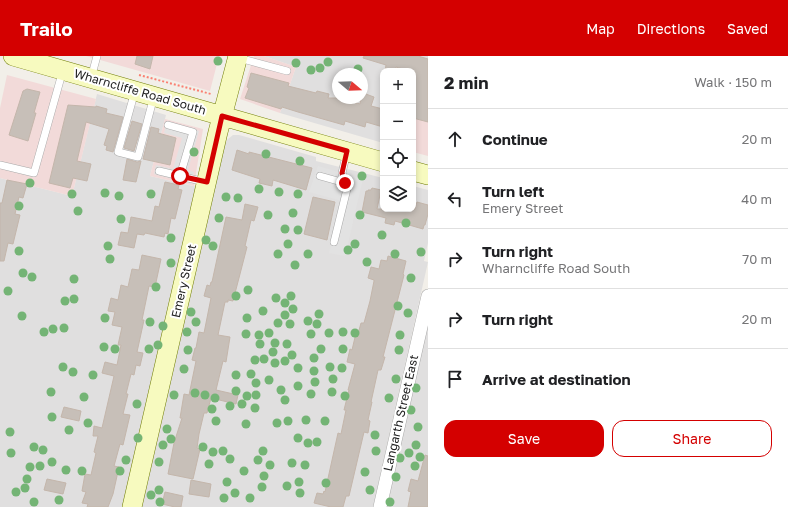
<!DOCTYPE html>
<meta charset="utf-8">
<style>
:root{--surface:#fff;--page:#f2f2f2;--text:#202124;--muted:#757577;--line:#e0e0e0;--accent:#d40000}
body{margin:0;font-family:"Golos Text",sans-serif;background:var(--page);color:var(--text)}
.controls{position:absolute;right:12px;top:12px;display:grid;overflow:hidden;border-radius:8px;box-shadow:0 2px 6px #0003}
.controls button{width:36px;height:36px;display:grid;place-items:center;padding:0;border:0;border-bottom:1px solid var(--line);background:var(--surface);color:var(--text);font:20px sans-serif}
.compass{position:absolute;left:332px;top:12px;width:36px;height:36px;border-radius:50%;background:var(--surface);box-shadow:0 2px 6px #0003;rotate:109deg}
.stop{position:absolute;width:12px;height:12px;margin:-9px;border:3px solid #d40000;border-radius:50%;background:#fff}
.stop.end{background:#d40000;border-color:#fff;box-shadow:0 1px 4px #0008}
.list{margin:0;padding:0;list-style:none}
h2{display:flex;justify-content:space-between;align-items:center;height:52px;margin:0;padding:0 16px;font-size:17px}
h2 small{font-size:13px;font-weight:400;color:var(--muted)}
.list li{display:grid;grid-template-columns:26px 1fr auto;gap:12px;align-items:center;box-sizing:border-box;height:60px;padding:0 16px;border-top:1px solid var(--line)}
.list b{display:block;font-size:15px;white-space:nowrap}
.list p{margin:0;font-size:13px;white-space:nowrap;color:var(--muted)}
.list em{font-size:13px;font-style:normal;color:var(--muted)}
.actions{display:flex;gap:8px;padding:12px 16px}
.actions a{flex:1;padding:9px 0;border:1px solid var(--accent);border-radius:12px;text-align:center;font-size:14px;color:var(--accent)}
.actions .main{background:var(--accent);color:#fff}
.icon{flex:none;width:22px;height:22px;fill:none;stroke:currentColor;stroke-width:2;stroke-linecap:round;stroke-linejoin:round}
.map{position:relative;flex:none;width:428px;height:451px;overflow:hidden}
header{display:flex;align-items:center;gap:24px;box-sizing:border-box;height:56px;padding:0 20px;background:var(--accent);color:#fff}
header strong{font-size:19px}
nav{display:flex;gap:22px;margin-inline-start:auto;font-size:14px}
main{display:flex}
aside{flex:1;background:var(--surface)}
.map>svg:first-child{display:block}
.residential{fill:#e0dfdf;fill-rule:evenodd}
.commercial{fill:#f2dad9}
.parking{fill:#e2e2e2}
.building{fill:#c7bfb8;stroke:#c4b6ab}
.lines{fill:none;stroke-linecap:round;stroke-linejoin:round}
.lane-casing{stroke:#a9a9a9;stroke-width:8}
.street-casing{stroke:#a9a9a9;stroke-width:14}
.secondary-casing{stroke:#707d05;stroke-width:20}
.path{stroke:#fa8072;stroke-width:2;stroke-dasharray:2 2;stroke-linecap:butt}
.lane{stroke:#fff;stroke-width:7}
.street{stroke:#fff;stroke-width:13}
.secondary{stroke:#f7fabf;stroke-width:19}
.tree{fill:#74b475}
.route{stroke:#d40000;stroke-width:5}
.labels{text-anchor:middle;stroke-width:4;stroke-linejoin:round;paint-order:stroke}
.street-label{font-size:12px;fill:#222;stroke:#fff}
</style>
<header>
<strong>Trailo</strong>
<nav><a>Map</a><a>Directions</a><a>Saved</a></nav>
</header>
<main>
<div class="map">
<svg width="428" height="451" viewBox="0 0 428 451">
<rect width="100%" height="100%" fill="#f2efe9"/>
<!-- residential -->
<path class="residential" d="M264 0H428V47L413 15H383V87L280 57 296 11ZM338 18H362V42H338Z
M97 38 166 59 150 120 197 131 124 451H0V122L72 140Z
M233 79H239L316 101V105L383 122V153H413V130L428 134V187L424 205 428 206 373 451H140L224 89 228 83Z
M428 266V451H387Z"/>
<!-- commercial -->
<path class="commercial" d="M86 0H219L210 35Z
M254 0H264L296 11 280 57 240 43Z
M7 19 96 43 72 140 0 122V52Z
M413 43 428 47V100L413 96Z
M165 63 203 73 194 130 150 120Z"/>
<!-- parking -->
<path class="parking" d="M167 66 199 75 188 114 194 116 191 128 154 118 156 109 173 113 182 82 164 77Z
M318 110 363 123 345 200 329 197 342 145 309 136Z"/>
<!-- building -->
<path class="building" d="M137 0H153L150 13 135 8Z
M364 0H418L428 3V66L413 62V15H409L396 11 394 15H385L386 9 363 2Z
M251 17 289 27 288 30 316 37 317 35 329 38 328 42H339L360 48 361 42H362L363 37 374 41 371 50 383 53V71L366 66 365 71 345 65 344 69 298 56 282 51 281 53 245 42 249 32 247 31Z
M27 33 40 36 34 57H36L28 85 9 79 23 35Z
M68 49 96 51V50L107 53 106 57 123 61 113 96 106 94 107 90 104 89 109 73 86 66 77 105 91 108 87 125 73 122 70 132 49 127Z
M132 65 142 68 134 95 124 92Z
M151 71 159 73 158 77 176 82 170 109 143 103Z
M237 94 249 98V96L312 112 306 134 273 124 272 130 259 127 260 123 232 114Z
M127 103 137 106 141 105 136 126 123 124Z
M7 124 27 128 23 142 19 141 15 158 20 159 13 188 8 187 4 205H0V147H2Z
M165 126 179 129 178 133 182 134 175 163 171 162 168 178 165 177 164 181 145 177 144 179 137 178 134 192 118 189 121 176 128 177 131 161 152 165 155 150 159 151Z
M372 132 381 134 377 153H415L417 146 428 149V158L425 169H424L423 173 395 165 394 169 385 167 386 162 362 156 366 135H368V134H371Z
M313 141 335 146 327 184 304 178Z
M245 148 258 151 254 165 251 164 245 190 247 191 233 245 228 244V246H225L218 279 230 281 226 306 223 305 216 334 238 339 236 348 211 342 207 357H204L199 378 197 392 200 393 193 423 168 418 174 387 182 362H180L184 338 189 339 196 305 192 304 195 292H196L199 276 204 277 211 242 204 240 207 229 210 230 211 226H212L226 161 242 164Z
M142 199 161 203 155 231 149 230 142 264H144L137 296 143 297 140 310 136 309 134 319 131 318 126 338H128L123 358 130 359 123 389 120 388 114 410 119 411 113 438 108 451H87L88 448 82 447 86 436 82 435 85 418 91 419 96 397 94 396 98 380H93L94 370 102 372 114 320 102 317 105 306 117 309 121 289H118L122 271 112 269 115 256 108 255 111 242 118 244 121 229 128 231 132 213 139 214Z
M388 200 406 205 403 218 404 219 383 301H385L381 314H378L371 346H372L368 364 370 365 368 377 364 376 349 440H346L343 451H331L314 447 317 437 323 438 324 435 325 436 338 377 341 378 346 354H344L349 334H348L355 308 347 306 350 293 352 294 356 277 358 278 361 267H364L370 245 374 225V224L368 222 371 211 379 213 381 204 387 205Z
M64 351 81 355 79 365 61 361Z
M425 399 428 400V451H408L411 436 408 435 411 423 418 425Z
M47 423 66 427 63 438 44 434Z
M191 424 211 428 209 441 189 438Z
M165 436 183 440 181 451H175L162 448Z"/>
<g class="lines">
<defs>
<path id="lane" d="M239 2 287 15
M91 22 97 0
M135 35 118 96 138 101 154 40
M168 69 193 76 180 120
M0 109 34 117 63 14
M159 115 205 126
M320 120 345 127
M334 186 347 133 342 117 347 96"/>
<path id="street" d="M380 451 428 240"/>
<path id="secondary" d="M13 0 383 106
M413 115 428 119
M132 451 218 76 238 0"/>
</defs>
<!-- lane casing -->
<use href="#lane" class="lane-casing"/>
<!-- street casing -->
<use href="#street" class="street-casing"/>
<!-- secondary casing -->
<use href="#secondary" class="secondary-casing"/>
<!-- path -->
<path class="path" d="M139 19 211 38"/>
<!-- lane -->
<use href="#lane" class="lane"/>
<!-- street -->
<use href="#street" class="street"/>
<!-- secondary -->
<use href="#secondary" class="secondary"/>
</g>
<!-- trees -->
<g class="tree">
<circle cx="218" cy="5" r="4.5"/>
<circle cx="328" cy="6" r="4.5"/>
<circle cx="296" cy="7" r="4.5"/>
<circle cx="320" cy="12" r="4.5"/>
<circle cx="358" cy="13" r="4.5"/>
<circle cx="311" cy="14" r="4.5"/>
<circle cx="194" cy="96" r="4.5"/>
<circle cx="266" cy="98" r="4.5"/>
<circle cx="300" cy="105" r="4.5"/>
<circle cx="362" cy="120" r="4.5"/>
<circle cx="30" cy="127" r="4.5"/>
<circle cx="259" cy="133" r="4.5"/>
<circle cx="279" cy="136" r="4.5"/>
<circle cx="105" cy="137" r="4.5"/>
<circle cx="72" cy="138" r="4.5"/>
<circle cx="151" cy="138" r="4.5"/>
<circle cx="298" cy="138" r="4.5"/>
<circle cx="119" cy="140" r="4.5"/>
<circle cx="226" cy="141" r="4.5"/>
<circle cx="238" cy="142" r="4.5"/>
<circle cx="19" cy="150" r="4.5"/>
<circle cx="78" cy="155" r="4.5"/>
<circle cx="293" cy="157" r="4.5"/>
<circle cx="268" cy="159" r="4.5"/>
<circle cx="360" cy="159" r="4.5"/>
<circle cx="219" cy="162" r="4.5"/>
<circle cx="121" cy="163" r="4.5"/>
<circle cx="406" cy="167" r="4.5"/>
<circle cx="285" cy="173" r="4.5"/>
<circle cx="298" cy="174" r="4.5"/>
<circle cx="382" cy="179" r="4.5"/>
<circle cx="171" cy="182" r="4.5"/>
<circle cx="206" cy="184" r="4.5"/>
<circle cx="288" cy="188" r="4.5"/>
<circle cx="355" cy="188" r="4.5"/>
<circle cx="108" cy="190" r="4.5"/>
<circle cx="213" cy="190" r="4.5"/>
<circle cx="348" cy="194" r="4.5"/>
<circle cx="19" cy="195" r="4.5"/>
<circle cx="421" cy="196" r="4.5"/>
<circle cx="278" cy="198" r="4.5"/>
<circle cx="308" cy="198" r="4.5"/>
<circle cx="395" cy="198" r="4.5"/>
<circle cx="110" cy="203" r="4.5"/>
<circle cx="367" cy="206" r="4.5"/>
<circle cx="171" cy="207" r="4.5"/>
<circle cx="295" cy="209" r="4.5"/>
<circle cx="23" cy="217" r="4.5"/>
<circle cx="32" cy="221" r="4.5"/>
<circle cx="411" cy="222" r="4.5"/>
<circle cx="74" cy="223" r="4.5"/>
<circle cx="156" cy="231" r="4.5"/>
<circle cx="248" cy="234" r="4.5"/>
<circle cx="8" cy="235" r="4.5"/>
<circle cx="236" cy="240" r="4.5"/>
<circle cx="291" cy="240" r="4.5"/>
<circle cx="276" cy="242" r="4.5"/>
<circle cx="74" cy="243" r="4.5"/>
<circle cx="65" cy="245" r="4.5"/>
<circle cx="285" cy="247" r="4.5"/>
<circle cx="398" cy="250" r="4.5"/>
<circle cx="293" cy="253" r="4.5"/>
<circle cx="263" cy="255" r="4.5"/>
<circle cx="191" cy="256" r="4.5"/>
<circle cx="408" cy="257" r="4.5"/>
<circle cx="319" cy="258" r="4.5"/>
<circle cx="285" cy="259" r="4.5"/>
<circle cx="22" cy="260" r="4.5"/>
<circle cx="105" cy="262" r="4.5"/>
<circle cx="247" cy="262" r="4.5"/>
<circle cx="308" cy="265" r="4.5"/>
<circle cx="150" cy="266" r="4.5"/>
<circle cx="196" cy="266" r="4.5"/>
<circle cx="278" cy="267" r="4.5"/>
<circle cx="290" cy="268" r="4.5"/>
<circle cx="317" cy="268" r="4.5"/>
<circle cx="163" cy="270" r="4.5"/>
<circle cx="64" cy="272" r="4.5"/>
<circle cx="53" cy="273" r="4.5"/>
<circle cx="44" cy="276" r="4.5"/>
<circle cx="187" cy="276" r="4.5"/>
<circle cx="343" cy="276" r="4.5"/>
<circle cx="269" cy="277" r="4.5"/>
<circle cx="329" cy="277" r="4.5"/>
<circle cx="355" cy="277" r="4.5"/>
<circle cx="246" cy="278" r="4.5"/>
<circle cx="311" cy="278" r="4.5"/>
<circle cx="259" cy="279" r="4.5"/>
<circle cx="400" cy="279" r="4.5"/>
<circle cx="275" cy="287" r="4.5"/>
<circle cx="260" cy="288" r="4.5"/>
<circle cx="287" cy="288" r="4.5"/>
<circle cx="158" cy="289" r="4.5"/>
<circle cx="104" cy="291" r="4.5"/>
<circle cx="115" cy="293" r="4.5"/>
<circle cx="149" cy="293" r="4.5"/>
<circle cx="321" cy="293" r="4.5"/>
<circle cx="343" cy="293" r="4.5"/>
<circle cx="188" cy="294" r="4.5"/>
<circle cx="399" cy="294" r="4.5"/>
<circle cx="273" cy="296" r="4.5"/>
<circle cx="292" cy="299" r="4.5"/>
<circle cx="314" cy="302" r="4.5"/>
<circle cx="264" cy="303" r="4.5"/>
<circle cx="255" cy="304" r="4.5"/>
<circle cx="285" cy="305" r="4.5"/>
<circle cx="275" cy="307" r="4.5"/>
<circle cx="63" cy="311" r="4.5"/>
<circle cx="330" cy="311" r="4.5"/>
<circle cx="298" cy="312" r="4.5"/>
<circle cx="342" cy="312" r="4.5"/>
<circle cx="184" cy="313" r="4.5"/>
<circle cx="314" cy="315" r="4.5"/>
<circle cx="73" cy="316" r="4.5"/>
<circle cx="251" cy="318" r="4.5"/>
<circle cx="93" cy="319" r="4.5"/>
<circle cx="236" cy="319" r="4.5"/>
<circle cx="333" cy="323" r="4.5"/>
<circle cx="396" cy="323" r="4.5"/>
<circle cx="269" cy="324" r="4.5"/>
<circle cx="315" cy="326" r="4.5"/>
<circle cx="256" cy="327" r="4.5"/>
<circle cx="298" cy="330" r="4.5"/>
<circle cx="416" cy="332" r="4.5"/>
<circle cx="281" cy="334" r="4.5"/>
<circle cx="236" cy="335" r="4.5"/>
<circle cx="51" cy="336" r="4.5"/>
<circle cx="332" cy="336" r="4.5"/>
<circle cx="195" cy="337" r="4.5"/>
<circle cx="311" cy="338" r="4.5"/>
<circle cx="174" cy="339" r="4.5"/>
<circle cx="205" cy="339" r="4.5"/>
<circle cx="256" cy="339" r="4.5"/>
<circle cx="247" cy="340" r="4.5"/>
<circle cx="345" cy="340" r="4.5"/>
<circle cx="84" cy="341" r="4.5"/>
<circle cx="215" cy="342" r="4.5"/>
<circle cx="389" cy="342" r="4.5"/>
<circle cx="285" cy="344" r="4.5"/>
<circle cx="137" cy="348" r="4.5"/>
<circle cx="242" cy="348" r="4.5"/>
<circle cx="230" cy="350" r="4.5"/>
<circle cx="255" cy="352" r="4.5"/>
<circle cx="212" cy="353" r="4.5"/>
<circle cx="411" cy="354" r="4.5"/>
<circle cx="52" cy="361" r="4.5"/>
<circle cx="306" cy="364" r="4.5"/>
<circle cx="216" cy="365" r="4.5"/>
<circle cx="288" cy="365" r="4.5"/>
<circle cx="325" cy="365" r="4.5"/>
<circle cx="88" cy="367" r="4.5"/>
<circle cx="277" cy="367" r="4.5"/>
<circle cx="246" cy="368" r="4.5"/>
<circle cx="418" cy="371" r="4.5"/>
<circle cx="167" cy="373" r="4.5"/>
<circle cx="69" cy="374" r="4.5"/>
<circle cx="10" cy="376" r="4.5"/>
<circle cx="375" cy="379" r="4.5"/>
<circle cx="138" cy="382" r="4.5"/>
<circle cx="298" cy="382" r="4.5"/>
<circle cx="171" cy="383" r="4.5"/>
<circle cx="317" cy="386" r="4.5"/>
<circle cx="308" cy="387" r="4.5"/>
<circle cx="163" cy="389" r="4.5"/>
<circle cx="416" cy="389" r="4.5"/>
<circle cx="34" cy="391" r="4.5"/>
<circle cx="203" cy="391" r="4.5"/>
<circle cx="43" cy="394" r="4.5"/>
<circle cx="223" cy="395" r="4.5"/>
<circle cx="263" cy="395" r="4.5"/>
<circle cx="376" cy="395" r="4.5"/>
<circle cx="213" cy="396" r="4.5"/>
<circle cx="11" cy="397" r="4.5"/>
<circle cx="409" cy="397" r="4.5"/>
<circle cx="420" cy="401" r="4.5"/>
<circle cx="400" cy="402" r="4.5"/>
<circle cx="230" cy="403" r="4.5"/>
<circle cx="126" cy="404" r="4.5"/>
<circle cx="258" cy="404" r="4.5"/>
<circle cx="52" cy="406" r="4.5"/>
<circle cx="159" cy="406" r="4.5"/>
<circle cx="292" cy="407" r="4.5"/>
<circle cx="209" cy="408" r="4.5"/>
<circle cx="270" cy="409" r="4.5"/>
<circle cx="305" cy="409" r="4.5"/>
<circle cx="40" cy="410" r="4.5"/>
<circle cx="415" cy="410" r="4.5"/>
<circle cx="30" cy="411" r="4.5"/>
<circle cx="66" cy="414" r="4.5"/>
<circle cx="82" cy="415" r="4.5"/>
<circle cx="120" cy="415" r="4.5"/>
<circle cx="244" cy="415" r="4.5"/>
<circle cx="365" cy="416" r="4.5"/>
<circle cx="264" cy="420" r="4.5"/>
<circle cx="396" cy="421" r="4.5"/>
<circle cx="27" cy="423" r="4.5"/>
<circle cx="227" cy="426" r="4.5"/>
<circle cx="299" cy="426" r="4.5"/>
<circle cx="326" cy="427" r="4.5"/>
<circle cx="287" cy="430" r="4.5"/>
<circle cx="262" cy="431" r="4.5"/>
<circle cx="25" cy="432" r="4.5"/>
<circle cx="159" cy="434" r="4.5"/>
<circle cx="370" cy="434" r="4.5"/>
<circle cx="16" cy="436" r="4.5"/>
<circle cx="235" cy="437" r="4.5"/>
<circle cx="300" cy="437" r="4.5"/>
<circle cx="151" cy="439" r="4.5"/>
<circle cx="224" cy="442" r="4.5"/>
<circle cx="250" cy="442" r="4.5"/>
<circle cx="59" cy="444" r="4.5"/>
<circle cx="34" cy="446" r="4.5"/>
<circle cx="160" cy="446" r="4.5"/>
<circle cx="390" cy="446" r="4.5"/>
</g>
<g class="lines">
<!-- route -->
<path class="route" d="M180 120 207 126 222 60 347 95 342 117 345 127"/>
</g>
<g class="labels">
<!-- street labels -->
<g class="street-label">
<text transform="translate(140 36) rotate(16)" y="4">Wharncliffe Road South</text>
<text transform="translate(184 225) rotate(-77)" y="4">Emery Street</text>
<text transform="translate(401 357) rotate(-77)" y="4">Langarth Street East</text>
</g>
</g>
</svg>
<div class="controls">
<button>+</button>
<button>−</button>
<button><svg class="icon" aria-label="locate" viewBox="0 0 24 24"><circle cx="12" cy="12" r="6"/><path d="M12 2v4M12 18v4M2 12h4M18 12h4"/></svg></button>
<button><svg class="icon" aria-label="layers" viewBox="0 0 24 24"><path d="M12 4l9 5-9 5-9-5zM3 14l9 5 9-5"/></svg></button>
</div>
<svg class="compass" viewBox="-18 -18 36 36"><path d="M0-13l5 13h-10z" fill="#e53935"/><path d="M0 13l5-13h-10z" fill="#757577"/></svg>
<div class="stop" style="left:180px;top:120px"></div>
<div class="stop end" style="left:345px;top:127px"></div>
</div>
<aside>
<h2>2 min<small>Walk · 150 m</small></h2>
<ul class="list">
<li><svg class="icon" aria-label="ahead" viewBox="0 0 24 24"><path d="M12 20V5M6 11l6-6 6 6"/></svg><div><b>Continue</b></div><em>20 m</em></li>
<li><svg class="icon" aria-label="left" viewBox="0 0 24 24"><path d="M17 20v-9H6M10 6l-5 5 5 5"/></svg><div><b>Turn left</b><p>Emery Street</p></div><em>40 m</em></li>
<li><svg class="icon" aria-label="right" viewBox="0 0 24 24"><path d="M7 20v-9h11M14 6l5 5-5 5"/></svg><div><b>Turn right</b><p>Wharncliffe Road South</p></div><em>70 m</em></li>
<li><svg class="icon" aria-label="right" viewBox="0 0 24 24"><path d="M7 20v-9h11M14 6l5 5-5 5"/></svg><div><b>Turn right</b></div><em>20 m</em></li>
<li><svg class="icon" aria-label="arrive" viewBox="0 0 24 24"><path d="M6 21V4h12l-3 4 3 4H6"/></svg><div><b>Arrive at destination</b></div></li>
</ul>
<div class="actions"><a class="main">Save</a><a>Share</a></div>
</aside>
</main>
